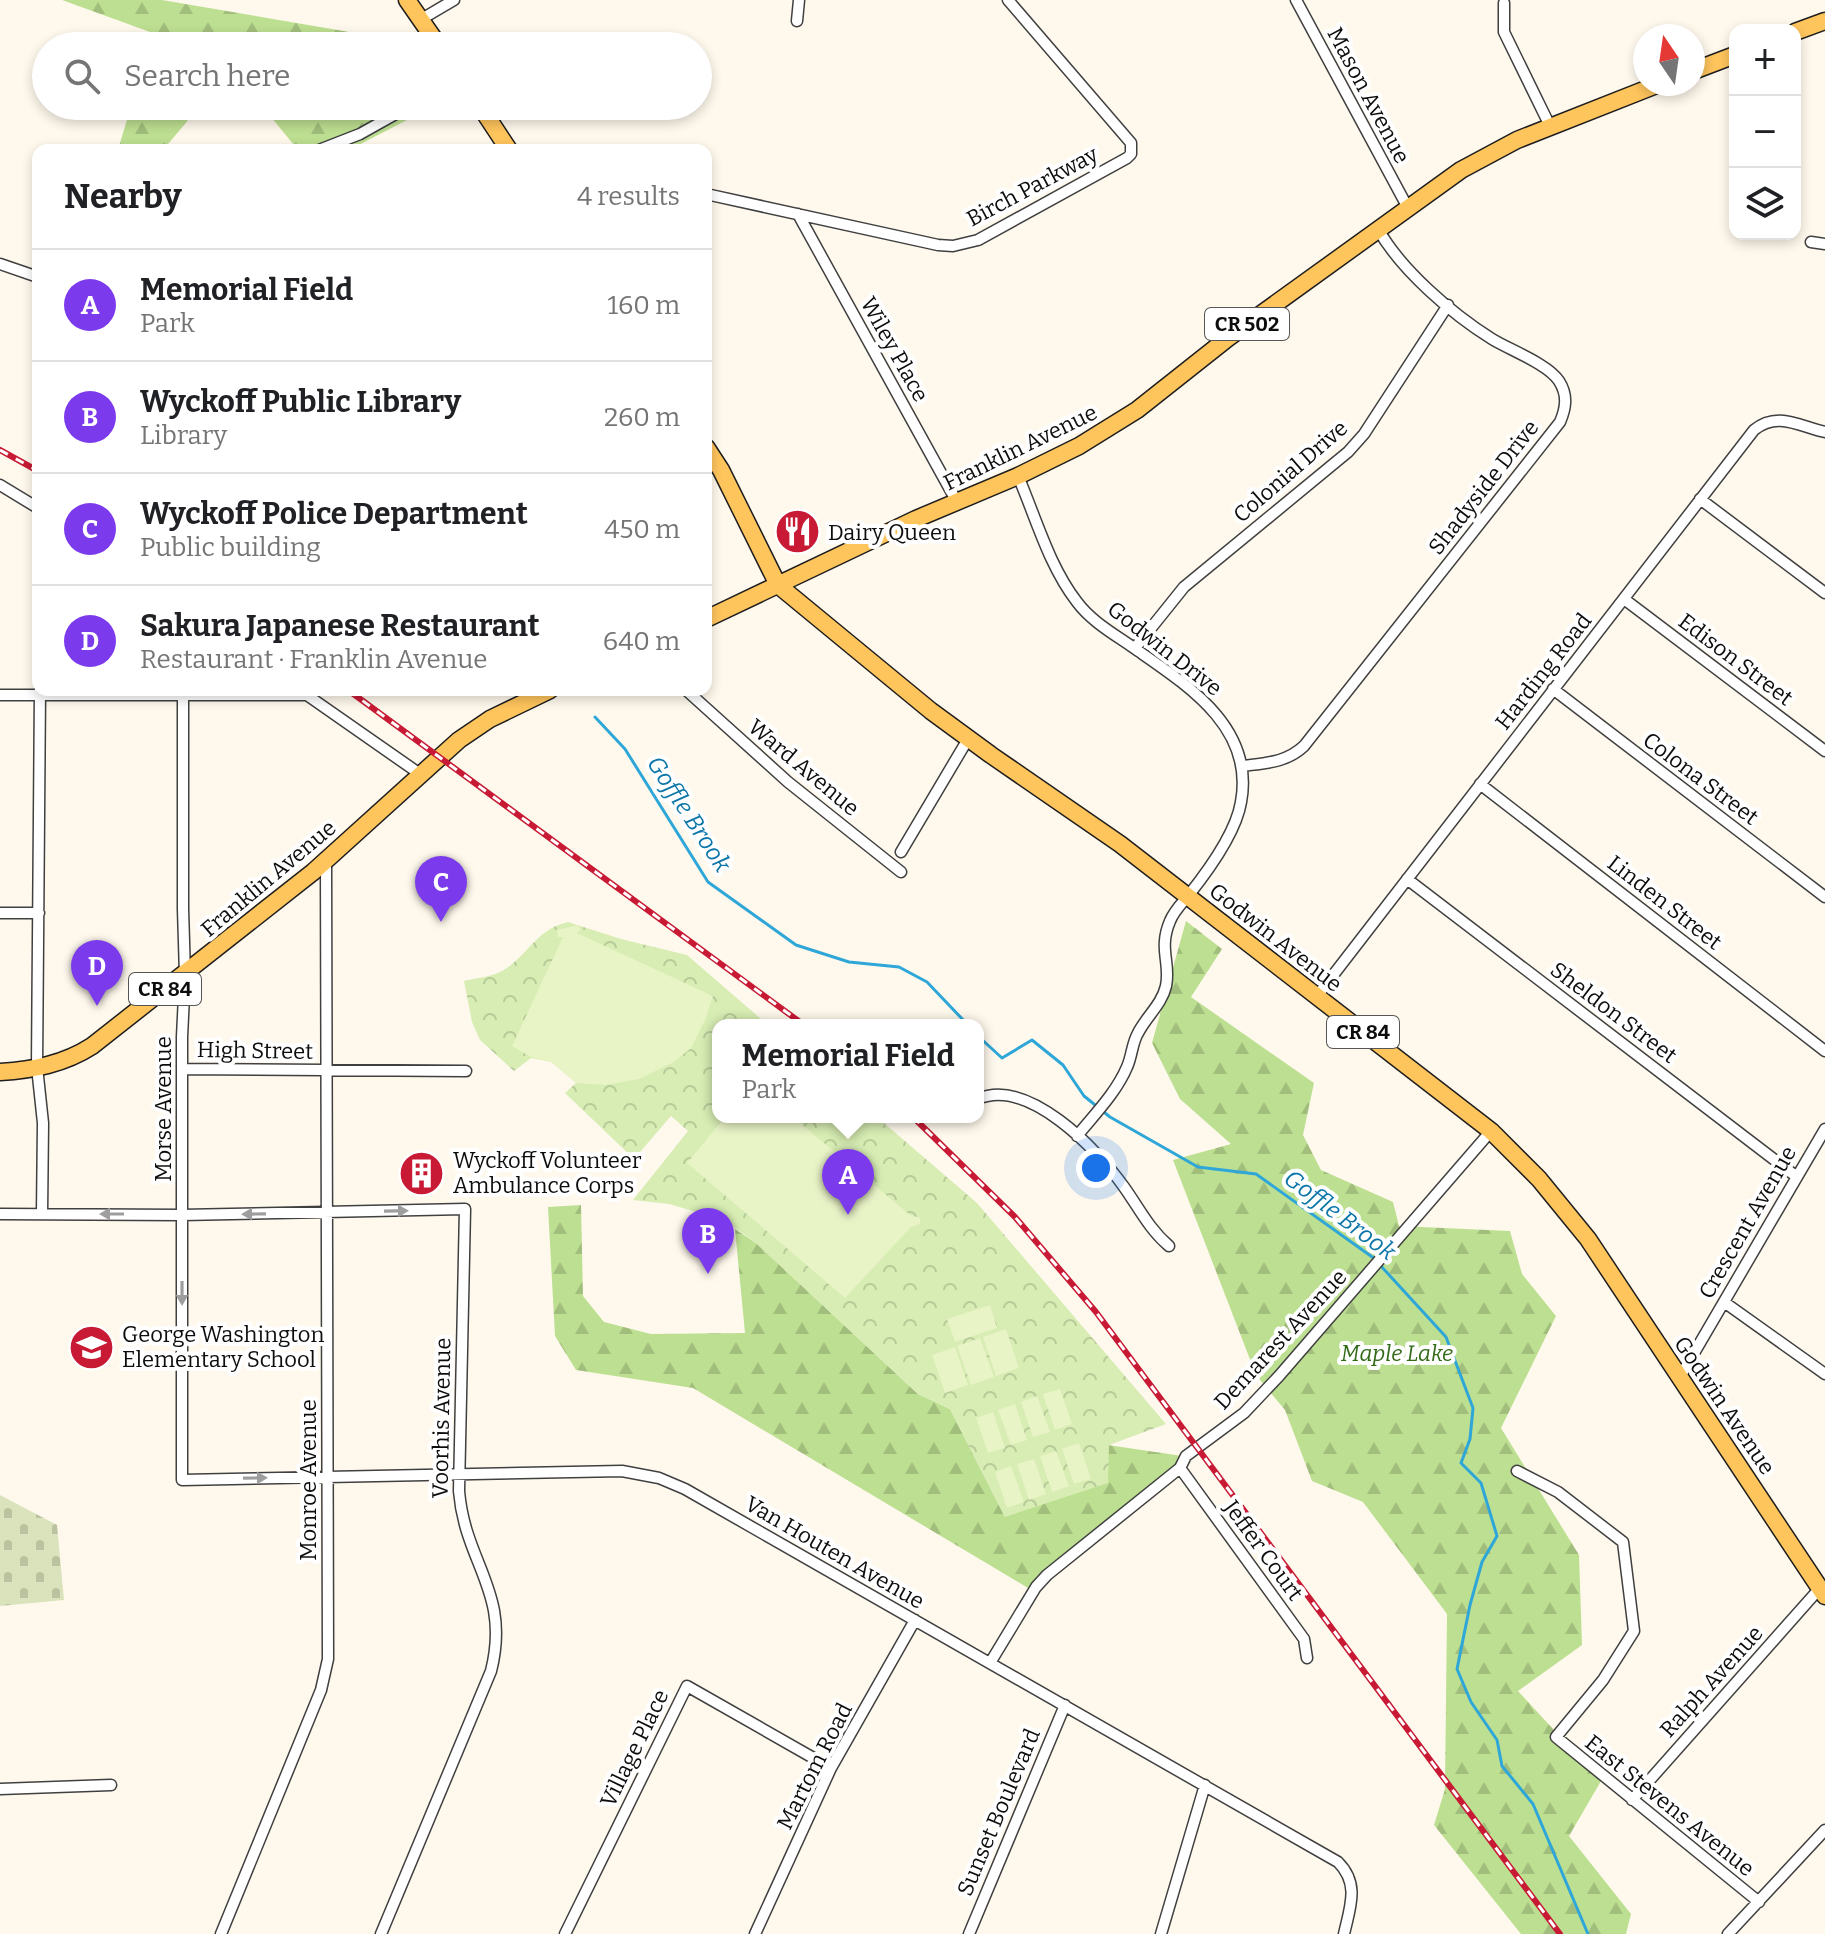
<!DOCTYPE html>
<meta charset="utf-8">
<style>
:root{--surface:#fff;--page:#f2f2f2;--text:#202124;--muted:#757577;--line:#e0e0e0;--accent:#7c3aed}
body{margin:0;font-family:Bitter,serif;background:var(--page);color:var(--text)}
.controls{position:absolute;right:24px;top:24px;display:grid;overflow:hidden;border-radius:16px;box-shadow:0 4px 12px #0003}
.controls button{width:72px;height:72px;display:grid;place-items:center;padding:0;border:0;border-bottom:2px solid var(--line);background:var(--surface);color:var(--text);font:40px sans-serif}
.compass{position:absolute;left:1633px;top:24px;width:72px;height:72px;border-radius:50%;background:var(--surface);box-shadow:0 4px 12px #0003;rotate:347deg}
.you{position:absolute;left:1096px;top:1168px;width:28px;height:28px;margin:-20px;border:6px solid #fff;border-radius:50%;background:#1a73e8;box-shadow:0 0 0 12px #1a73e833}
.badge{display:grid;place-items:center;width:52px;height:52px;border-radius:50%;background:var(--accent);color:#fff;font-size:26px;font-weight:700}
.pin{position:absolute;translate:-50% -66px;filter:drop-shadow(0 2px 4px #0008)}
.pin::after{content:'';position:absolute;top:42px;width:28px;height:24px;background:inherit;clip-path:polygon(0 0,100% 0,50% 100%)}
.popup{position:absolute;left:712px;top:1019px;width:272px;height:104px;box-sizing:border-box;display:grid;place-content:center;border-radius:16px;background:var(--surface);filter:drop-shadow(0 2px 6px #0005);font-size:26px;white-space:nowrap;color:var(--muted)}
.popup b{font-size:30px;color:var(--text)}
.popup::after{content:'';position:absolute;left:50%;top:100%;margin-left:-16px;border:16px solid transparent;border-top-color:var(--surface)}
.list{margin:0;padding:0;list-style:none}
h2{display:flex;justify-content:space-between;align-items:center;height:104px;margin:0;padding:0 32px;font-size:34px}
h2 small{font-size:26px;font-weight:400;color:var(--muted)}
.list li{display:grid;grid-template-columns:52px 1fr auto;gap:24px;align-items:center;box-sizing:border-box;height:112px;padding:0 32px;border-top:2px solid var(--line)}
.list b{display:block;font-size:30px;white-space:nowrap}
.list p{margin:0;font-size:26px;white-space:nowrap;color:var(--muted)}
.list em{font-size:26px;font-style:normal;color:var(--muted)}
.icon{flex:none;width:44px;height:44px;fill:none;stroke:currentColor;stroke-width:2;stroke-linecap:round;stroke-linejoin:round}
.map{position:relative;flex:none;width:1825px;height:1934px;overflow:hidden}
.search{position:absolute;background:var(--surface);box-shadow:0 4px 12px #0003;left:32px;top:32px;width:680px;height:88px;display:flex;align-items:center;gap:20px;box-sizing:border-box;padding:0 28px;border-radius:44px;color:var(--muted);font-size:30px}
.panel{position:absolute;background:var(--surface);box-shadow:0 4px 12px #0003;left:32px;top:144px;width:680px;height:552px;border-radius:16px}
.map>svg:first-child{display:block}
.forest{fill:url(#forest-firs)}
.cemetery{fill:url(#cemetery-stones)}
.park{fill:url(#park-crowns)}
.pitch{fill:#e8f3c6}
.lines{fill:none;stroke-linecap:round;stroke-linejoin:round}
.stream{stroke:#2ea7d8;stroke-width:3}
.street-casing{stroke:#404040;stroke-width:13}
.primary-casing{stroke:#1e1e1e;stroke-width:19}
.street{stroke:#fff;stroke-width:10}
.primary{stroke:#ffc55d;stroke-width:16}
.rail-casing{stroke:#c81a35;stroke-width:6}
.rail{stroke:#fff;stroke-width:3;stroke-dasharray:9;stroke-linecap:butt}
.oneway{fill:#9e9e9e}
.labels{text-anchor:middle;stroke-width:8;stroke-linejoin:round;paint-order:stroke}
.shield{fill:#fff;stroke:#565656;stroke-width:2}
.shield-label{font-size:20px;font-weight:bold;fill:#0d0d0d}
.street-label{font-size:22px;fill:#0d0d0d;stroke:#fff}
.poi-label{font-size:22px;fill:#0d0d0d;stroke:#fff;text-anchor:start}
.park-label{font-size:22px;font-style:italic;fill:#326a18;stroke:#fff}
.water-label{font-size:24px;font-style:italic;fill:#0c76a8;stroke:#fff}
</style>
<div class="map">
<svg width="1825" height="1934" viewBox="0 0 1825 1934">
<defs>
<pattern id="forest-firs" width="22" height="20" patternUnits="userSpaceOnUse" patternTransform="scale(2)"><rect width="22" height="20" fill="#bddf91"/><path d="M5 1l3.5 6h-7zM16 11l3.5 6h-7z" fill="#a1be7c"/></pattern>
<pattern id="cemetery-stones" width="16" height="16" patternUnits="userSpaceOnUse" patternTransform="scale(2)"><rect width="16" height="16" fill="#dae3bc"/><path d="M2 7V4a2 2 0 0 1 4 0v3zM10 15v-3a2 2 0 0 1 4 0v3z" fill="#bac2a0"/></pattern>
<pattern id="park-crowns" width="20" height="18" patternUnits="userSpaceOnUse" patternTransform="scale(2)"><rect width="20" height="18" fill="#d7edb3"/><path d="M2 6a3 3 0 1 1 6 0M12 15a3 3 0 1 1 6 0" fill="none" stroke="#b7ca99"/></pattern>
</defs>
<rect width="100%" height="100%" fill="#fff9ed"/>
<!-- forest -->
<path class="forest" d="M62 0H162L408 42 410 46H147L150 32Z
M131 106H200L163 150H118Z
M262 106H434L349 150H298Z
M1186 921 1222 949 1191 997 1314 1083 1303 1135 1321 1170 1393 1202 1399 1226 1510 1231 1522 1274 1556 1316 1501 1428 1579 1555 1582 1645 1518 1691 1601 1781 1569 1836 1631 1914 1626 1934H1521L1434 1825 1445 1789 1447 1614 1363 1502 1312 1481 1285 1410 1256 1375 1173 1160 1231 1144 1180 1099 1152 1043Z
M581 1205 583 1296 604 1322 651 1334 745 1333 735 1229 756 1243 918 1394 950 1409 1005 1517 1108 1445 1189 1457 1033 1591 693 1388 576 1370 555 1336 548 1207Z"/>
<!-- cemetery -->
<path class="cemetery" d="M0 1495 57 1525 64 1600 0 1606Z"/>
<!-- park -->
<path class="park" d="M568 922 621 939 687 955 768 1025H718V1117H877L977 1203 1166 1424 1109 1445 1108 1483 1005 1517 950 1409 918 1394 756 1243 724 1220 669 1204 633 1200 688 1131 671 1116 634 1159 565 1093 576 1083 552 1062 531 1058 514 1071 480 1040 472 1022 464 981C476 978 491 977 502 971 528 956 536 929 568 922Z"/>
<!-- pitch -->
<path class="pitch" d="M578 925 581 930 577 933 713 996 705 1020 691 1048 674 1062 639 1079 606 1085 576 1083 551 1062 531 1057 512 1046 563 937H558L557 930Z
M725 1117H793L910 1215 920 1218V1224L911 1227 845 1298 687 1163Z
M990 1305 997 1328 955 1342 947 1319Z
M1006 1329 1019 1368 996 1376 983 1337Z
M980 1338 994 1377 971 1385 957 1346Z
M955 1347 968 1385 945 1393 932 1355Z
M1060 1389 1072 1424 1055 1430 1043 1394Z
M1037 1396 1050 1432 1033 1437 1021 1402Z
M1015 1404 1027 1440 1011 1445 998 1410Z
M993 1412 1005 1448 988 1453 976 1418Z
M1079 1443 1091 1479 1074 1484 1062 1449Z
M1056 1451 1069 1486 1052 1492 1040 1456Z
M1034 1459 1046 1494 1029 1500 1017 1464Z
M1011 1466 1024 1502 1007 1508 995 1472Z"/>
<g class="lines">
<!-- stream -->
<path class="stream" d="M595 717 625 749 708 882 796 945 849 962 899 967 927 982 968 1025
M978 1036 1002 1058 1032 1040 1063 1065 1084 1096 1110 1117 1198 1167 1256 1174 1375 1259
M1380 1265 1446 1337 1473 1408 1470 1439 1461 1463 1481 1483 1497 1536 1482 1562 1470 1605 1457 1669 1471 1702 1497 1740 1502 1766 1533 1804 1588 1934"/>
<defs>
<path id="street" d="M1296 0 1408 208
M1504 3V32L1550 126
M420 20 454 0
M797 21 799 0
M319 150 360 134 410 106
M706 194 938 245 953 246 978 240 1127 158 1131 154V143L1008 0
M798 214 957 502
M1811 242 1825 244
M0 264 38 277
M1018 476C1036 518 1049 566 1077 602 1092 622 1114 634 1134 648 1187 685 1255 727 1241 802 1236 833 1208 871 1188 896 1181 904 1174 911 1170 921 1158 949 1171 963 1166 986 1162 1004 1146 1017 1138 1033 1132 1043 1132 1056 1127 1067 1116 1093 1094 1115 1077 1136
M0 485 38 508
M1700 499 1825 593
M1624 599 1825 751
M1135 648 1184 587 1348 452 1364 434 1448 305
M1553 689 1825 897
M40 690 37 1067 43 1123 42 1214
M183 690V909L185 975 182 1037V1480L622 1471 659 1478 685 1489 1338 1862C1360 1884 1350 1907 1344 1934
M686 690 788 782 901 872
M304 693 420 774
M0 695H307
M1242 766C1265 763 1286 763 1304 746L1560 422C1566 408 1568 395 1559 381 1548 364 1510 350 1492 339 1452 314 1401 270 1378 229
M1480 784 1825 1051
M901 852 968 739
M1407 879 1797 1177
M0 913H39
M1317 996 1754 430C1777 411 1799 426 1825 432
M183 1069 466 1071
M978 1099C1028 1077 1097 1149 1124 1187 1139 1208 1149 1229 1169 1246
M0 1214 182 1215 465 1209 459 1491C465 1564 511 1592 491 1671L381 1934
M1724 1302 1825 1374
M1680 1377 1825 1129
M1180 1468 1304 1639 1307 1658
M1517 1471 1558 1492 1623 1542 1634 1631 1603 1680 1556 1737 1759 1902
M990 1663 1036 1587 1047 1575 1180 1468 1186 1456 1244 1413 1279 1376 1491 1131
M0 1789 111 1785
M1632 1800 1820 1588
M221 1934 321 1690 328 1659 326 861
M565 1934 687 1686 831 1768
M755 1934 831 1768 915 1620
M969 1934 1065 1705
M1161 1934 1205 1785
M1728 1934 1825 1830"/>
<path id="primary" d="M407 0 439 46
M1795 32 1825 21
M1693 71 1735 55
M480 106 509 150
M706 447 721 470 778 585 931 711 991 755 1120 844 1491 1131 1539 1179 1588 1239 1825 1596
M706 619 916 519 1018 476 1079 446 1137 410 1228 338 1461 170 1517 140 1659 84
M0 1072C33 1070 64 1064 92 1046L313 872 459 740 490 719 550 690"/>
</defs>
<!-- street casing -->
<use href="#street" class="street-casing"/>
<!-- primary casing -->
<use href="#primary" class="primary-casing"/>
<!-- street -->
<use href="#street" class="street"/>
<!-- primary -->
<use href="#primary" class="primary"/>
<defs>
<path id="rail" d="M0 450 38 471
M348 690 804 1025
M913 1117 1015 1217 1096 1312 1560 1934"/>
</defs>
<!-- rail casing -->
<use href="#rail" class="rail-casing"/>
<!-- rail -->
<use href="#rail" class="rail"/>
</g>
<!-- one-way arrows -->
<defs><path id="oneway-solid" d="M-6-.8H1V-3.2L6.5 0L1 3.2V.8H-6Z" transform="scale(2)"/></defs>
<g class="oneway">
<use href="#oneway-solid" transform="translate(396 1211) rotate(-1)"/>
<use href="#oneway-solid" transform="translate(112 1214) rotate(-180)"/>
<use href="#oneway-solid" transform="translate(254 1214) rotate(179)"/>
<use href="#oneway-solid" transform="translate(182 1293) rotate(90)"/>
<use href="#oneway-solid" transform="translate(255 1478) rotate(-1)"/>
</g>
<!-- icons -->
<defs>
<symbol id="restaurant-disc" viewBox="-11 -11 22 22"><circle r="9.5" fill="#c81a35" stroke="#fff"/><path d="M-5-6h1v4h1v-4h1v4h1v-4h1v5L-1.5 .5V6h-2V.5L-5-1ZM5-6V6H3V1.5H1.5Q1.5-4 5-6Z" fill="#fff"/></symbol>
<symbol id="building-disc" viewBox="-11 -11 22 22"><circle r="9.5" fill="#c81a35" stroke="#fff"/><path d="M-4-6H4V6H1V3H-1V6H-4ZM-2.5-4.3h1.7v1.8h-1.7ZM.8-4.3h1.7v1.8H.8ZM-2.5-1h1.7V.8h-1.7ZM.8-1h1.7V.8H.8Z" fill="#fff"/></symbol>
<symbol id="school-disc" viewBox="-11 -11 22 22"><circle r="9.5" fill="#c81a35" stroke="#fff"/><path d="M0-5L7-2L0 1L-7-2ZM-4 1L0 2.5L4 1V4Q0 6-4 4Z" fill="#fff"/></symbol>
</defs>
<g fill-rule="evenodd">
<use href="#restaurant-disc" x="772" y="506" width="51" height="51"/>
<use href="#building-disc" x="396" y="1148" width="51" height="51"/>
<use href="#school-disc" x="66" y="1322" width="51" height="51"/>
</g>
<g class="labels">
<!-- shield labels -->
<g class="shield">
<rect x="1205" y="308" width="84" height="32" rx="6"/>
<rect x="129" y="973" width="72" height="32" rx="6"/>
<rect x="1327" y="1016" width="72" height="32" rx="6"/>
</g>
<g class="shield-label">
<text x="1247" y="331">CR 502</text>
<text x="165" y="996">CR 84</text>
<text x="1363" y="1039">CR 84</text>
</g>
<!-- street labels -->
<g class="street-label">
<text transform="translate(1369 95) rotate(62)" y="8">Mason Avenue</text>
<text transform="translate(1032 186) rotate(-28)" y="8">Birch Parkway</text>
<text transform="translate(895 349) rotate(61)" y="8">Wiley Place</text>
<text transform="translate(1020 447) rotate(-26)" y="8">Franklin Avenue</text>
<text transform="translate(1290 471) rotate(-41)" y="8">Colonial Drive</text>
<text transform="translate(1483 487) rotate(-52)" y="8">Shadyside Drive</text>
<text transform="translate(1165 648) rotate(38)" y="8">Godwin Drive</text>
<text transform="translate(1736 659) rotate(37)" y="8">Edison Street</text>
<text transform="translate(1543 671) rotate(-52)" y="8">Harding Road</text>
<text transform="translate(804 767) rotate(40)" y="8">Ward Avenue</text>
<text transform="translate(1701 778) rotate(37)" y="8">Colona Street</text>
<text transform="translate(268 878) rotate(-40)" y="8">Franklin Avenue</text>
<text transform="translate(1665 902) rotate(38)" y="8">Linden Street</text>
<text transform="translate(1276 937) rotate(38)" y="8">Godwin Avenue</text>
<text transform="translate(1614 1012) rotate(37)" y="8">Sheldon Street</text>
<text transform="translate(255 1050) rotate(1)" y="8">High Street</text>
<text transform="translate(163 1109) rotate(-90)" y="8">Morse Avenue</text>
<text transform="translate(1747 1222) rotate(-60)" y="8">Crescent Avenue</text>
<text transform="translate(1280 1339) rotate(-47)" y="8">Demarest Avenue</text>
<text transform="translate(1725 1405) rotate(56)" y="8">Godwin Avenue</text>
<text transform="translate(441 1418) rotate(-89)" y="8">Voorhis Avenue</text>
<text transform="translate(308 1480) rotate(-90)" y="8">Monroe Avenue</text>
<text transform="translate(1264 1550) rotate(54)" y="8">Jeffer Court</text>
<text transform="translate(835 1552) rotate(30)" y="8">Van Houten Avenue</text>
<text transform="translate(1711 1681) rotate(-48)" y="8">Ralph Avenue</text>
<text transform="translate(634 1748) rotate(-64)" y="8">Village Place</text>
<text transform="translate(814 1766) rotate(-63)" y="8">Martom Road</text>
<text transform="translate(1670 1805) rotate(39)" y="8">East Stevens Avenue</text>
<text transform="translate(998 1812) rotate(-67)" y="8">Sunset Boulevard</text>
</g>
<!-- poi labels -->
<g class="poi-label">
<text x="828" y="540">Dairy Queen</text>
<text x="453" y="1168">Wyckoff Volunteer<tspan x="453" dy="25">Ambulance Corps</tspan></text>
<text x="122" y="1342">George Washington<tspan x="122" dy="25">Elementary School</tspan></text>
</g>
<!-- park labels -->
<g class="park-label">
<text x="1397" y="1361">Maple Lake</text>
</g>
<!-- water labels -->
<g class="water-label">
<text transform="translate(689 814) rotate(57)" y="8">Goffle Brook</text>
<text transform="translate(1340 1215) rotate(37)" y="8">Goffle Brook</text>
</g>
</g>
</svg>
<div class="controls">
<button>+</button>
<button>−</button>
<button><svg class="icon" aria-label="layers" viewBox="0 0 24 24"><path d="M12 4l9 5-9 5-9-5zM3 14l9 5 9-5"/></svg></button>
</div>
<svg class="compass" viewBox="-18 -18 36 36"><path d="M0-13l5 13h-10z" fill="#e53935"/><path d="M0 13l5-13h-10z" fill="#757577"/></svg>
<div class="you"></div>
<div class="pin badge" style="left:848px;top:1215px">A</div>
<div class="popup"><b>Memorial Field</b>Park</div>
<div class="pin badge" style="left:708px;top:1274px">B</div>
<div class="pin badge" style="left:441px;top:922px">C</div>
<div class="pin badge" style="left:97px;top:1006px">D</div>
<div class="search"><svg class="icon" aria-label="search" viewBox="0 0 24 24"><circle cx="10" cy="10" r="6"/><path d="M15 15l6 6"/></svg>Search here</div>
<section class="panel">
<h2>Nearby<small>4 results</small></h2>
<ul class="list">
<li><span class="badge">A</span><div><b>Memorial Field</b><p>Park</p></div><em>160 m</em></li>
<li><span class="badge">B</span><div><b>Wyckoff Public Library</b><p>Library</p></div><em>260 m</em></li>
<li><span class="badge">C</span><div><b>Wyckoff Police Department</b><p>Public building</p></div><em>450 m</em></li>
<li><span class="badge">D</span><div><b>Sakura Japanese Restaurant</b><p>Restaurant · Franklin Avenue</p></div><em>640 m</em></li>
</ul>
</section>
</div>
